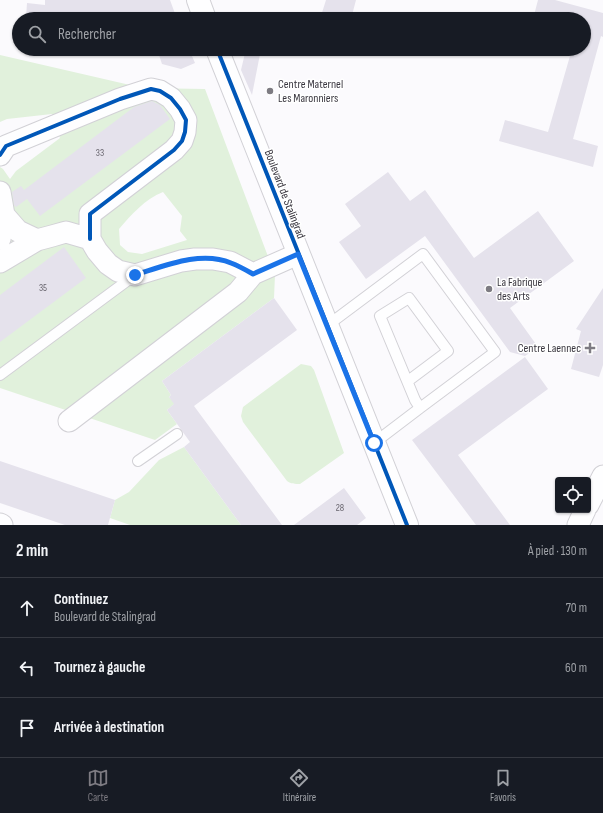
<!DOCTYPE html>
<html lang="fr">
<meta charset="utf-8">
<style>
:root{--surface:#171b24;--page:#20242c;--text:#f1f3f6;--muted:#9ea1a6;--line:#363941;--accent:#7d7b82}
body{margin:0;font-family:"Sofia Sans Condensed",sans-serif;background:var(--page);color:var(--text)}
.controls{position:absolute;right:12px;bottom:12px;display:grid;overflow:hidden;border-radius:4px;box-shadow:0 1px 3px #0004}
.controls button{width:36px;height:36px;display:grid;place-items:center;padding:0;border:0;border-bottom:1px solid var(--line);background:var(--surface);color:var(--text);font:20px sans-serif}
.stop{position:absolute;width:12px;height:12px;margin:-9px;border:3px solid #1a73e8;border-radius:50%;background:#fff}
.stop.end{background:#1a73e8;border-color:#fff;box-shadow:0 1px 4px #0008}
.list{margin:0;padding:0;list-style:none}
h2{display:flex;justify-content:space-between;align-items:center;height:52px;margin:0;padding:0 16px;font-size:17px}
h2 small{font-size:13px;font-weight:400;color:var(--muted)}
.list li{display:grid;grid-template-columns:26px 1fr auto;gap:12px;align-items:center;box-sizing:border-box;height:60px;padding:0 16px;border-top:1px solid var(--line)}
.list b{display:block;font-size:15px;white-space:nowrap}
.list p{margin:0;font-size:13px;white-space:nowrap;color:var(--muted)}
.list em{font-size:13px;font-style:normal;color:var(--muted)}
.icon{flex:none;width:22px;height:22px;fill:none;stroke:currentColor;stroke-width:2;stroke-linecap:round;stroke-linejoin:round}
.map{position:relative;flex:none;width:603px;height:525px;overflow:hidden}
.search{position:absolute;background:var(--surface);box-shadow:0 1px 3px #0004;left:12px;right:12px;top:12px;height:44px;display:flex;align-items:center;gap:10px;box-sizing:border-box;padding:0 14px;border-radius:22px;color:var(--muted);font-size:15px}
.sheet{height:232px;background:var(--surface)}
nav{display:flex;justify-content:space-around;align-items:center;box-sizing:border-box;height:56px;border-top:1px solid var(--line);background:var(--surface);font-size:11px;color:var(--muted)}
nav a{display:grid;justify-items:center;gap:2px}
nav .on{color:var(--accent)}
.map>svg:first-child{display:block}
.green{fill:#e1f1dc;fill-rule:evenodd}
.building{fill:#e5e2ec}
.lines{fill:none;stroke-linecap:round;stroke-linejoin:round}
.service-casing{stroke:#d2d1d6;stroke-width:12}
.minor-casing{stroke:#d2d1d6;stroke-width:23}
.secondary-casing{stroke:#d2d1d6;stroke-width:24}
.service{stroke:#fefeff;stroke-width:10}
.minor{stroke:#fefeff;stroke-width:21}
.secondary{stroke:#fefeff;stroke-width:22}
.cycleway-casing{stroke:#fff;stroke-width:6}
.cycleway{stroke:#0057b8;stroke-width:4}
.route{stroke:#1a73e8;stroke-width:5}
.poi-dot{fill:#7d7b82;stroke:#fff;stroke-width:1.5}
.labels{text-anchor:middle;stroke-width:3;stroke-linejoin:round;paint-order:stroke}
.number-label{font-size:10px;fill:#66636c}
.poi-label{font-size:12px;fill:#39363f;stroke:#fff;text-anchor:start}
.street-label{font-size:12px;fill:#39363f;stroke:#fff}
</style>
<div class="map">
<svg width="603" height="525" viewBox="0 0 603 525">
<rect width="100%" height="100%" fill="#fbfafd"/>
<!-- green -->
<path class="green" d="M0 55 143 88 205 89 275 275 274 298 162 381 171 395 169 397 172 400 177 402 167 410 177 424 155 440 0 388V167L3 169 10 179 16 171 60 138 52 114 7 119 0 122ZM163 192 182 216 180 231 187 240 142 254 128 252 120 245 119 229C131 215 145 199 163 192Z
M301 364 311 366 314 370 344 453 300 484C295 484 291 484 287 481L243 422 241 416 243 407Z
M184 447 241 525H130L110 518 115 500 129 492 159 460Z"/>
<!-- building -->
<path class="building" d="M45 0H170L177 19 26 18 27 3 45 5Z
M326 0H356L351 19H320Z
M538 0H555L603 13V37L601 36 573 139 598 146 593 167 499 141 505 120 548 132 572 49H584V19H533Z
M157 49H189L195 63 181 69 162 64Z
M246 49H261L252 95 241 70Z
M152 101 160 105 170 119 40 216 27 199 16 207 14 205 12 192 21 186 24 190 134 107Z
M388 172 410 201 425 190 474 258 538 211 574 261 510 308 538 347 525 356 510 352 425 236 366 279 339 242 361 226 345 204Z
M64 247 86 278 0 342V295Z
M603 288V365L599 377 571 369 581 331 576 329Z
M274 298 297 330 194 406 282 525H241L184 447 190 442 167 410 174 404 169 397 171 395 162 381Z
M525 357 548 389 458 455 510 525H476L412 440Z
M0 461 115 500 108 525H65L0 503Z
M344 488 366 518 357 525H294Z"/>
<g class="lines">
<defs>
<path id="service" d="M328 325 423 254 495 352 420 408
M0 375 135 275
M374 443 420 408 415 400 380 316 409 298 448 351 408 381
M138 461 177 434"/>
<path id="minor" d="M0 155 6 146 120 99 151 89 160 91 171 98 180 109 186 120 185 132 182 141 174 150 90 214V239
M0 192 4 215 18 231 37 240
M0 239 4 215
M0 262 37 240 52 236 66 232 90 239 97 251 108 264 118 271 135 275 181 261 195 259H213L230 262 253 274 298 254
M69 421 238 292 253 274
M588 505 603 476
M0 524 2 525
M578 525 585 510"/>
<path id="secondary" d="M198 0 205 19
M217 49 407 525"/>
</defs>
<!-- service casing -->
<use href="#service" class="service-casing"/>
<!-- minor casing -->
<use href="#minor" class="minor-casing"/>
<!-- secondary casing -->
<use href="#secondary" class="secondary-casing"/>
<!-- service -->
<use href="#service" class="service"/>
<!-- minor -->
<use href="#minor" class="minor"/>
<!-- secondary -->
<use href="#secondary" class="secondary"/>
<defs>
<path id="cycleway" d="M217 49 407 525
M0 155 6 146 120 99 151 89 160 91 171 98 180 109 186 120 185 132 182 141 174 150 90 214V239"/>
</defs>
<!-- cycleway casing -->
<use href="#cycleway" class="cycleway-casing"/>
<!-- cycleway -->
<use href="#cycleway" class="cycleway"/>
</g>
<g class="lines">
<!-- route -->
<path class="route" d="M135 275C164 266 201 250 231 263 239 266 246 270 253 274L298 254 374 443"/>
</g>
<!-- markers -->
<g class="poi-dot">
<circle cx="270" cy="91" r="4"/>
<circle cx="489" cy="289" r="4"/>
<path d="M588 342h4v4h4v4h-4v4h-4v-4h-4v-4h4z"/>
</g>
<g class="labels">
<!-- number labels -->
<g class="number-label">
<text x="100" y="156">33</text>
<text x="43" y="291">35</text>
<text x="340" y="511">28</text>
</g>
<!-- poi labels -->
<g class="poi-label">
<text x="278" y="88">Centre Maternel<tspan x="278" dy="14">Les Maronniers</tspan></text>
<text x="497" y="286">La Fabrique<tspan x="497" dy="14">des Arts</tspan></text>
<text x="581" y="352" text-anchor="end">Centre Laennec</text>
</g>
<!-- street labels -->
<g class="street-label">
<text transform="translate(285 194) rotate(69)" y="4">Boulevard de Stalingrad</text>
</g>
</g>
</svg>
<div class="controls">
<button><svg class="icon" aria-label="locate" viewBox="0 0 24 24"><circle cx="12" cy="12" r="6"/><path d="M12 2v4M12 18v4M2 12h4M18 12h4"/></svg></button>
</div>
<div class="stop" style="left:374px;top:443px"></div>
<div class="stop end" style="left:135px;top:275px"></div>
<div class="search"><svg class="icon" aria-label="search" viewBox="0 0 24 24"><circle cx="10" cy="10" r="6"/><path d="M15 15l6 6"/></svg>Rechercher</div>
</div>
<section class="sheet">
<h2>2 min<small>À pied · 130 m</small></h2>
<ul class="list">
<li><svg class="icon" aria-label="ahead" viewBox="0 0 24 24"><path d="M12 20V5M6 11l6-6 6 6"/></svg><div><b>Continuez</b><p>Boulevard de Stalingrad</p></div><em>70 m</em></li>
<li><svg class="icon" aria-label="left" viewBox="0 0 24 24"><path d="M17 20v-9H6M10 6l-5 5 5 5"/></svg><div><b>Tournez à gauche</b></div><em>60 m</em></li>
<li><svg class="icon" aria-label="arrive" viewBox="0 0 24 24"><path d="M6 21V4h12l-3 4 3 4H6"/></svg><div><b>Arrivée à destination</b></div></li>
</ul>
</section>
<nav>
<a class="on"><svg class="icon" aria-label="map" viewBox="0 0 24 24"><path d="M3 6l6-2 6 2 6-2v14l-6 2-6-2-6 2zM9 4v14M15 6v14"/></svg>Carte</a>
<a><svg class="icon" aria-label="directions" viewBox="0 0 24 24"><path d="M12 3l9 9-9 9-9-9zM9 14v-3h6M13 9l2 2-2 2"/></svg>Itinéraire</a>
<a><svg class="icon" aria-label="saved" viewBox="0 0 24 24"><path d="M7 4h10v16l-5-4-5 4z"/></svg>Favoris</a>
</nav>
